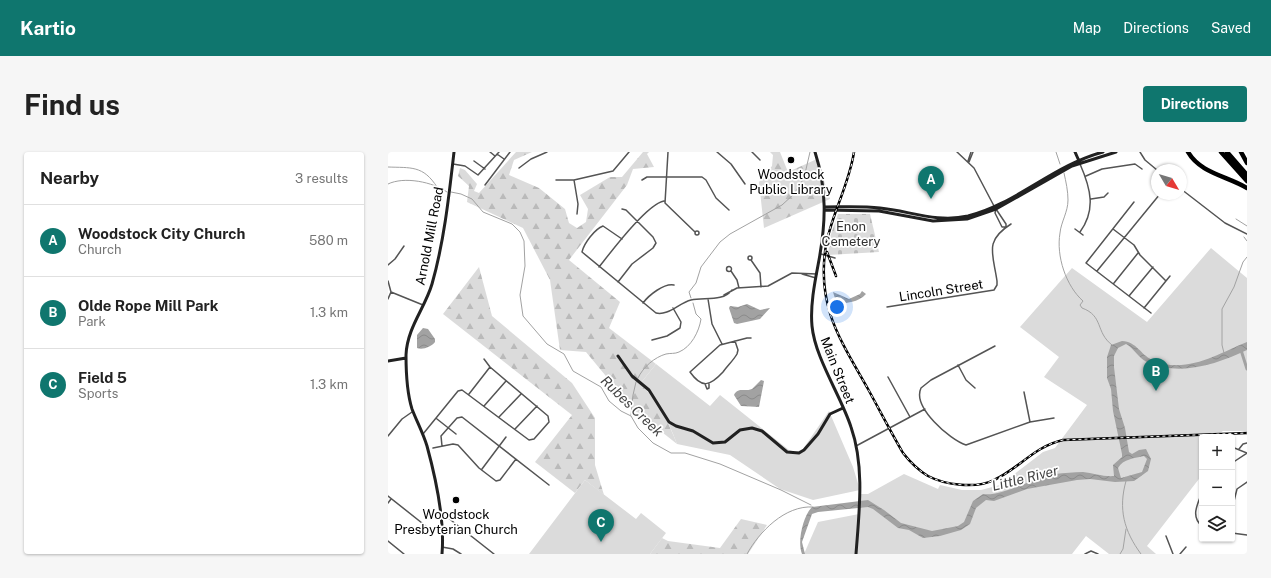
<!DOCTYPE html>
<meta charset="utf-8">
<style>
:root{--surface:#fff;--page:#f6f6f6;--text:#222;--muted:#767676;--line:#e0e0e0;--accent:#0f766e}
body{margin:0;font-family:"Public Sans",sans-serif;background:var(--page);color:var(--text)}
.controls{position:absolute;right:12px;bottom:12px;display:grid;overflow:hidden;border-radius:4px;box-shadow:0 1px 3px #0004}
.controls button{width:36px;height:36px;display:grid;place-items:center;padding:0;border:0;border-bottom:1px solid var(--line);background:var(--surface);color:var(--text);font:20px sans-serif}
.compass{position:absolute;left:763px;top:12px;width:36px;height:36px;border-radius:50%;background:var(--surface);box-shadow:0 1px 3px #0004;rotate:128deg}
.you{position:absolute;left:449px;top:155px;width:14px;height:14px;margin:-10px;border:3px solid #fff;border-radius:50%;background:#1a73e8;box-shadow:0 0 0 6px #1a73e833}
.badge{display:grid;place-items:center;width:26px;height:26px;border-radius:50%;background:var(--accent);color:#fff;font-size:13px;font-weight:700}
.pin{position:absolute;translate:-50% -33px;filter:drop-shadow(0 1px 2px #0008)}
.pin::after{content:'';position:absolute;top:21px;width:14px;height:12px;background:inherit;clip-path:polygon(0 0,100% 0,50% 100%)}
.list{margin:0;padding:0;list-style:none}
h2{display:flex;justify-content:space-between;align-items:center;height:52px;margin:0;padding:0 16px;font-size:17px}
h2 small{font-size:13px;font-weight:400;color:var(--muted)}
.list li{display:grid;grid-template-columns:26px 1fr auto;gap:12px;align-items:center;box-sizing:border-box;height:72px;padding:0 16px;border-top:1px solid var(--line)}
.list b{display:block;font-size:15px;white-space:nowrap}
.list p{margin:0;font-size:13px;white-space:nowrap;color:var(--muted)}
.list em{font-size:13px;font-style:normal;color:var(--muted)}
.icon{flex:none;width:22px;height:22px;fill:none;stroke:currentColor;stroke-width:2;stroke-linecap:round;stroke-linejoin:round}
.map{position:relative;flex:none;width:859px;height:402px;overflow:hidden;border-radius:4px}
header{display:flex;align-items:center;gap:24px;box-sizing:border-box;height:56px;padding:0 20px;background:var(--accent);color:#fff}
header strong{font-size:19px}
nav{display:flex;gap:22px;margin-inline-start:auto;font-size:14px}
.intro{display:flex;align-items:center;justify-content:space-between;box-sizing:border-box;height:96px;padding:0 24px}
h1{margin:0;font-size:28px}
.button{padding:10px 18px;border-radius:4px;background:var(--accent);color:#fff;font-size:14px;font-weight:700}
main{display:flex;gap:24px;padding:0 24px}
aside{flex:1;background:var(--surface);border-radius:4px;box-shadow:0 1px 3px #0004}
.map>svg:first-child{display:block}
.forest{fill:url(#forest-firs)}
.cemetery{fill:url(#cemetery-stones)}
.park{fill:#dbdbdb}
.water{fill:url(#water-waves);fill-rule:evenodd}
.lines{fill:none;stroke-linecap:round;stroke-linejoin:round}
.stream{stroke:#a2a2a2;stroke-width:1}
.river{stroke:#a2a2a2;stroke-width:3}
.street{stroke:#545454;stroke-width:1.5}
.secondary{stroke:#212121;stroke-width:3}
.highway{stroke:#000;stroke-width:4.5}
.rail-casing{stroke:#000;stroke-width:2.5}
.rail{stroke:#fff;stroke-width:1;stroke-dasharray:3;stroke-linecap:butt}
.poi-dot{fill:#000;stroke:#fff;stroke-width:1.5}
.labels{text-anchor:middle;stroke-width:3.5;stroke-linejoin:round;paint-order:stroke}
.poi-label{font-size:13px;fill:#000;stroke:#fff}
.park-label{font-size:13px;fill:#323232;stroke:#fff}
.street-label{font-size:13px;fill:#000;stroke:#fff}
.water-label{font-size:14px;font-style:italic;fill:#434343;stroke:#fff}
</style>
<header>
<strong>Kartio</strong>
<nav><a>Map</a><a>Directions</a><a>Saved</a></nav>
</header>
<div class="intro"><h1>Find us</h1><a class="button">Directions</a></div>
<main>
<aside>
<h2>Nearby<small>3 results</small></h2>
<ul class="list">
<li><span class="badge">A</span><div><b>Woodstock City Church</b><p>Church</p></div><em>580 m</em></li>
<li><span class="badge">B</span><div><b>Olde Rope Mill Park</b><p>Park</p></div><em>1.3 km</em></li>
<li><span class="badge">C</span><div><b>Field 5</b><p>Sports</p></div><em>1.3 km</em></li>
</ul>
</aside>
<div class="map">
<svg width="859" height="402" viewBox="0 0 859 402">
<defs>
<pattern id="forest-firs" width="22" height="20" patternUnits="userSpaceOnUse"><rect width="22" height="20" fill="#dbdbdb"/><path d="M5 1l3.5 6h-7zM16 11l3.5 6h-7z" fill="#bababa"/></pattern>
<pattern id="cemetery-stones" width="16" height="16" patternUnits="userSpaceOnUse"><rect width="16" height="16" fill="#dbdbdb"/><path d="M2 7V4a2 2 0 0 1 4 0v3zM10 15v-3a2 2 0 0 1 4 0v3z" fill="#bababa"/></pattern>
<pattern id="water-waves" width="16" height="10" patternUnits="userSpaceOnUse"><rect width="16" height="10" fill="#a2a2a2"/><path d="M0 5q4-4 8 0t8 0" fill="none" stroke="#8a8a8a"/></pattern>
</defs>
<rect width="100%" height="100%" fill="#fff"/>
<!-- forest -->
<path class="forest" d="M128 0H144L126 8 121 23 151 36 177 57 181 71 189 76 198 70 200 57 192 43 222 25H234L255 0H261L259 2 266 15 245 17 239 33 181 108 232 150 221 176 268 212 252 232C270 248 280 269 289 292L246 258 198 200 172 198 162 128 135 76 79 50 81 34 70 24 72 16 77 18 89 32 86 39 91 41Z
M382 0H392L400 20 429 7 442 47 376 76 371 30 384 14 385 3Z
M91 115 104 164 184 231 207 266V313L216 343 197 328 187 341 147 310 184 263 55 162Z
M353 367 379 373 360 402H262L274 386 280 389 332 396Z"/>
<!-- cemetery -->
<path class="cemetery" d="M450 62H482L491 100 440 103 442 85Z"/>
<!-- park -->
<path class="park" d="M823 96 859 126V279H835L825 285H814V323L759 394 768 402H721L698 384 684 402H416L430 370 471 362 472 342H480L516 322 550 337 552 333 574 338H593L612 333 646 307 655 300 667 296 699 253 656 225 671 205 632 175 684 116 759 170Z
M268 212 322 254 332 243 401 298 408 300 415 297 441 259 465 315 472 338 425 348 392 337 342 303 289 292C280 268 270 248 252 232Z
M197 328 248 367 253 361 278 381 262 402H141Z"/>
<!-- water -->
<path class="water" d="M474 139 478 142C470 151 459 150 449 153L445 140 461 147 472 142Z
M359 152 372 158 382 156 372 167 349 172 346 171 341 156 342 154 350 155Z
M35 176 40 177 47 187V190C43 195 35 198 29 196V183Z
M734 189C749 190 752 202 764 208 798 223 829 202 859 190V198C829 212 792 225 759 210 750 206 746 196 738 192L730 196 726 204V215L731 257 737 276 741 300 744 302 751 298 758 297 763 307 760 319 746 329 727 330 702 327 689 328 639 337 606 349 598 348 588 356 582 372 573 378 552 384 535 386 521 378 510 376 485 357 480 355 430 360 424 362 414 390 417 402H414C409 390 415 364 424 355L480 348 496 358 513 371 544 379 570 374 576 370 585 349 595 342C613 345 645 326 667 322 676 321 686 320 695 320 705 321 716 325 726 324L725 313 734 305V302L725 259 723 237 719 226V205L723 193ZM756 304 759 307 754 320 733 326 730 316C735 307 747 306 756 304Z
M373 228 376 229 371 255 353 254 346 243C350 235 357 240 364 237Z"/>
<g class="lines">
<!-- stream -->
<path class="stream" d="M668 0 672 12
M0 15C23 16 35 13 49 35
M676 21C678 30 680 39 680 48 680 60 673 70 672 81 668 104 678 134 695 149L692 153 694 156C716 164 707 180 724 193
M0 32C16 24 45 30 59 40
M63 40 73 42 84 47 95 60 124 72 132 80 136 89 137 114 132 143 135 164 159 192 176 202 185 219 213 235 221 249 233 259 243 264 250 276 265 291 283 301H297L332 312 393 338 423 353
M848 67 859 74
M856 85 859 89
M303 146 301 140 308 131 313 115 332 90 342 82 394 53 406 42 416 26 422 0
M836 201 834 193V157L846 135 855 110 859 105
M250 226C255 215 267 205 278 202 282 201 287 202 291 200 303 195 311 180 313 167L308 162 305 151
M243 263 245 243 248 230
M738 329C730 357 736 379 753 402
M359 402C371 380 397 353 425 355
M732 402 735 397 738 377"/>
<!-- river -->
<path class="river" d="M853 198 859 217"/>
<!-- street -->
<path class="street" d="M102 0 107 4
M280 0 277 51 307 80
M329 0 343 12 357 32
M364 0 372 8
M569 0 586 16 606 54
M752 0 757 8 769 18
M109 2 116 7
M86 9 97 17
M580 9 583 0
M581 10 585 0
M65 12 77 14 90 23 111 0
M131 16 143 7 159 0
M698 24 714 17 747 12 754 17
M168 28H186L225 19 241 0
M186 28 190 52 189 62
M254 28 259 25H314L318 28 328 46 341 58
M97 33 122 0
M793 37 837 71 859 82
M703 47 716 45 720 41
M746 50 698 111 763 161
M608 57 607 61 614 75H618V72L608 57
M687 77 695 83
M725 77 746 93 752 103 778 129
M307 81a2 2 0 1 1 4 0a2 2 0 1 1-4 0Z
M692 80C708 58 703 37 692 12
M234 87 215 74C207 77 196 91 194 100L268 161C280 164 291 151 303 148 316 145 335 150 344 138
M433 102 447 106
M360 106a2 2 0 1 1 4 0a2 2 0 1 1-4 0Z
M363 108 372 121 373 135
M0 113 7 107 16 94
M338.5 117a2.5 2.5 0 1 1 5 0a2.5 2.5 0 1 1-5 0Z
M211 115C223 100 259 52 276 49
M343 119 349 128 351 136
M709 119 772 42
M414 122 428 126
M0 129 3 140 35 153
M230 130 244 112 265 96 268 91 265 85 238 58 234 57
M726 131 750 101
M336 143 349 136 380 134 404 121 429 122
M741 144 765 115
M0 147 3 140
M320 147 324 172 334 192
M255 151C261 143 276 131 286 133
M499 155 606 138 609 133V129C605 101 596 89 623 72
M756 156 782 124
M264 188 279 184 292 176 293 170 285 156
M347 189 350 198 349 202C345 209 339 214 335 220 322 234 314 237 302 220L332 193 359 186H363
M607 194 543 228 533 236C524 255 562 288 578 293L642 270 666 266
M570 213 578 228 587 236
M500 225 522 265
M317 232 319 237 321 236V232
M636 240 642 270
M81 242 102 215
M96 254 118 229
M111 265 133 242
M49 267 68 282
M127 277 149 254
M35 282 70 239 74 238 141 288 146 287 161 270 160 264 102 215 96 207
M0 284 14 267 24 260
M54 294 53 284 69 266 74 265 161 333
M468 294 537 257
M844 295 859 301 844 311
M45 296 65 292 70 293 91 316 108 329 112 328 128 307
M851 297 855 292 859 291
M94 317 118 285
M814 340C810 352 802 364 814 374
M0 344 39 375 54 378
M0 351 3 347
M844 357 849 337 859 330
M54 365H59L106 402
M844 381 859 383
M778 384 785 402
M0 389 16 402
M54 395 65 397 73 402
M697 402 703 399 710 402
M792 402 798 395"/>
<!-- secondary -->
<path class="secondary" d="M427 0C439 37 438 70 431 108 427 129 422 153 424 174 427 206 453 244 463 275 477 315 471 361 468 402
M687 0 691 9
M437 55C456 55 474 54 492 56 522 59 549 71 580 64 628 52 666 13 715 0
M437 58 491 59 545 69 579 67 608 57 684 14 728 0
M230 204 244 224 261 238 281 270 288 274 305 279 325 291 337 290 352 278 364 276 374 279 399 300 411 301 416 298 430 282 442 262 455 256
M0 209 18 206
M54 402C57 367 48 327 39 294 35 281 29 270 24 257 19 241 18 220 18 203 19 176 37 156 44 132 56 90 61 44 66 0"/>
<!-- highway -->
<path class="highway" d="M800 0C812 21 839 24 859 36
M833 0 859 29
M839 0 859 23
M853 0 859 11"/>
<defs>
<path id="rail" d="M466 0C461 33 444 61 438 93 428 154 452 187 480 237 492 259 503 280 515 301 522 310 530 318 540 324 557 333 588 337 606 328 632 316 645 295 675 288L859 281
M439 100 448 124"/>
</defs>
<!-- rail casing -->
<use href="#rail" class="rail-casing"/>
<!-- rail -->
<use href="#rail" class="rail"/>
</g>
<!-- markers -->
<g class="poi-dot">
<circle cx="403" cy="8" r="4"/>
<circle cx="68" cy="348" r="4"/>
</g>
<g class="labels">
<!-- poi labels -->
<g class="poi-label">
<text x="403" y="27">Woodstock<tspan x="403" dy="15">Public Library</tspan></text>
<text x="68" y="367">Woodstock<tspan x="68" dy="15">Presbyterian Church</tspan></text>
</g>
<!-- park labels -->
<g class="park-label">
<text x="463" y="79">Enon<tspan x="463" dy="15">Cemetery</tspan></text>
</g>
<!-- street labels -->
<g class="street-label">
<text transform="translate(41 84) rotate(-79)" y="5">Arnold Mill Road</text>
<text transform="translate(553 138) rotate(-9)" y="5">Lincoln Street</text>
<text transform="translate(450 218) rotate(68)" y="5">Main Street</text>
</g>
<!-- water labels -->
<g class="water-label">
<text transform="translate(244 254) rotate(44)" y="5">Rubes Creek</text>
<text transform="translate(637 326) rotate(-14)" y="5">Little River</text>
</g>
</g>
</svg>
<div class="controls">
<button>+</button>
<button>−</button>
<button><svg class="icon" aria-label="layers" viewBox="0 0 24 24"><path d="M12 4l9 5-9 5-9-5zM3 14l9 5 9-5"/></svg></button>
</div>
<svg class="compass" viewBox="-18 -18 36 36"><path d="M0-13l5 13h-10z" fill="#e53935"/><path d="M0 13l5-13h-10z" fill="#767676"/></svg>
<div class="you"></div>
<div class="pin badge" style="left:543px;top:47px">A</div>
<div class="pin badge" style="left:768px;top:239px">B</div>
<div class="pin badge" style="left:213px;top:390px">C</div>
</div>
</main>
